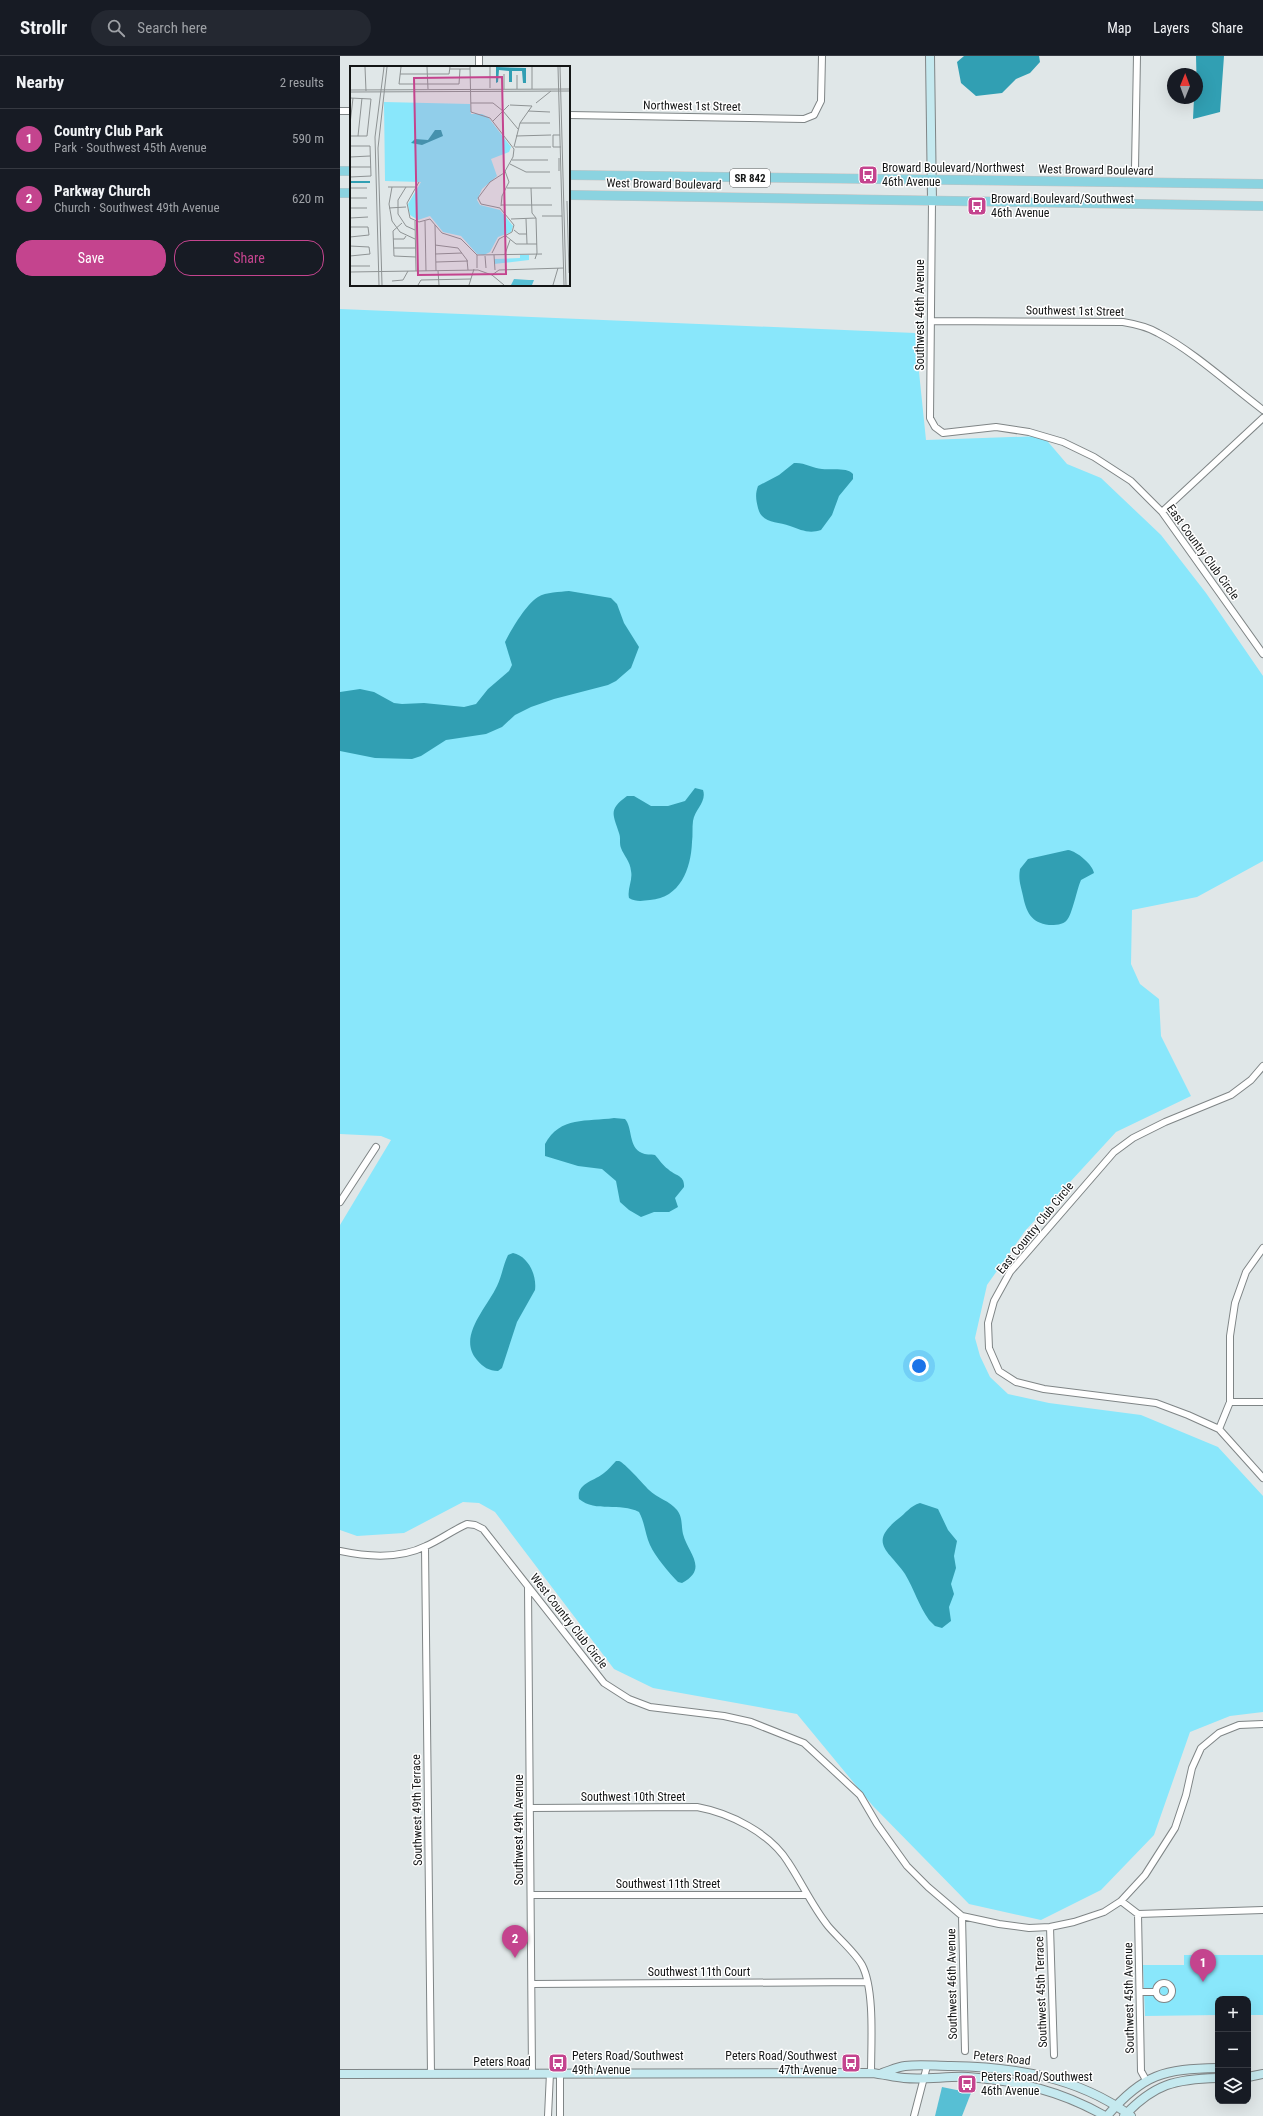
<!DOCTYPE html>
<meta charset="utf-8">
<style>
:root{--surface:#171b24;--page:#242831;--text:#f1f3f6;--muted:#9ea1a6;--line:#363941;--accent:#c4448e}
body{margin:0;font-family:"Roboto Condensed",sans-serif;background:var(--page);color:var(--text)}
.controls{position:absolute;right:12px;bottom:12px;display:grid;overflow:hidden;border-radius:8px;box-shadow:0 4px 16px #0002}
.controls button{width:36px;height:36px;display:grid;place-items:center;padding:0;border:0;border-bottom:1px solid var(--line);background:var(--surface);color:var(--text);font:20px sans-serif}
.compass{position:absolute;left:827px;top:12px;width:36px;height:36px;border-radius:50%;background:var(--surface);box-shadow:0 4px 16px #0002;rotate:1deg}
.you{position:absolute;left:579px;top:1310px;width:14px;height:14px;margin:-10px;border:3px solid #fff;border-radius:50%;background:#1a73e8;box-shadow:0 0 0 6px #1a73e833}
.badge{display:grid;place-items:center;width:26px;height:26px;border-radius:50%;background:var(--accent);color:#fff;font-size:13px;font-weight:700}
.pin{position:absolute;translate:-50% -33px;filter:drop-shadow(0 1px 2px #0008)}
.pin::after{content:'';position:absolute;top:21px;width:14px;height:12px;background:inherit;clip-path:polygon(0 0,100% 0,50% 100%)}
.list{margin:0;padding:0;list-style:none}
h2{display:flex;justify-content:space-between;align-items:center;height:52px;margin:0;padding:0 16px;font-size:17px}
h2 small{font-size:13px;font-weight:400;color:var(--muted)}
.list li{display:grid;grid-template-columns:26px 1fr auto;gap:12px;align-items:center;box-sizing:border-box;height:60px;padding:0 16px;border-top:1px solid var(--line)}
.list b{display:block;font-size:15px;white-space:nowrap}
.list p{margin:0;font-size:13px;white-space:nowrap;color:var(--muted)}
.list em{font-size:13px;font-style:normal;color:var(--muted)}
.actions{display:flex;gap:8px;padding:12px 16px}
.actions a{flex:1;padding:9px 0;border:1px solid var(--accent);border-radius:16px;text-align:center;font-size:14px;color:var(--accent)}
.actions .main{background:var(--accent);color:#fff}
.icon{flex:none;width:22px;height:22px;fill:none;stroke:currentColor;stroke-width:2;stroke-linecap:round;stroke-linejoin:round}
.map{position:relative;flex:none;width:923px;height:2060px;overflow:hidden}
header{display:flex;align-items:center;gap:24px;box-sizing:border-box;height:56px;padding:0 20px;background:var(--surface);border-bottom:1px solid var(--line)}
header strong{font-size:19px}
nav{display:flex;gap:22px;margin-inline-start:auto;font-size:14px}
.search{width:280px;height:36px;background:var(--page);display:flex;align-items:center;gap:10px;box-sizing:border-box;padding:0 14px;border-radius:22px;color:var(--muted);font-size:15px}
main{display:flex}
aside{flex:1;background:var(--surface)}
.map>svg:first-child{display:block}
.green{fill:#89e7fb}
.forest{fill:#57bfd4}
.water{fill:#319fb3}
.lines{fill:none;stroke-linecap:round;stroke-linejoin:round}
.street-casing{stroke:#7f8586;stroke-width:8}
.secondary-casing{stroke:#7f8586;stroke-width:10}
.primary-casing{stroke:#c2c2c2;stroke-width:10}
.street{stroke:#fff;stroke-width:6}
.secondary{stroke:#c5e9ef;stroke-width:8}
.primary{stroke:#8bd3e0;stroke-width:9}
.labels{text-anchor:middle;stroke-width:3;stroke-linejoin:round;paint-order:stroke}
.shield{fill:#fff;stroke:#5a5c5c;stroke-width:1}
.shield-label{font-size:11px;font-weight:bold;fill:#141616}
.street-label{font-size:12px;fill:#141616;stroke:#fff}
.poi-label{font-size:12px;fill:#141616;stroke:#fff;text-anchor:start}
.inset-river{fill:none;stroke:#319fb3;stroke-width:2}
.inset-road{fill:none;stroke:#8e9394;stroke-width:1}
.view{fill:#c4448e;fill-opacity:0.15;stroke:#c4448e;stroke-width:2}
.inset-edge{fill:none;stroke:#141616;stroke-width:2}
</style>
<header>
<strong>Strollr</strong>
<div class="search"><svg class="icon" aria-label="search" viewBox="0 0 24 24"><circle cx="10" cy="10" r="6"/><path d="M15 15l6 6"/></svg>Search here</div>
<nav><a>Map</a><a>Layers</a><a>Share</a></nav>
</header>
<main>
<aside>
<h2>Nearby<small>2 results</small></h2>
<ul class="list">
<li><span class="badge">1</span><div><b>Country Club Park</b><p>Park · Southwest 45th Avenue</p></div><em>590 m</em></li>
<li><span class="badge">2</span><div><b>Parkway Church</b><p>Church · Southwest 49th Avenue</p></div><em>620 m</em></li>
</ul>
<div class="actions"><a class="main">Save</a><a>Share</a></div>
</aside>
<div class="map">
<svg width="923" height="2060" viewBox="0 0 923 2060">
<rect width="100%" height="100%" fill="#e0e7e8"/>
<!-- green -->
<path class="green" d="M0 253 575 277 586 384 703 380 727 408 761 422 821 479 866 537 923 620V805L857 841 792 854 791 908 800 928 819 943 821 980 851 1040 776 1076 685 1175 647 1229 635 1282 640 1300 650 1321 668 1338 709 1347 801 1359 878 1391 923 1440V1656L890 1660 850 1676 814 1779 761 1834 701 1864 629 1848 533 1750 457 1658 313 1632 274 1613 155 1456 139 1447 123 1446 64 1477 17 1480 0 1474V1169L51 1084 41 1080 0 1078Z
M844 1899H923V1959H908V1943H878V1959L805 1960 803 1909H844Z"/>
<!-- forest -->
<path class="forest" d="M602 2031 631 2037 622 2060H595Z"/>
<!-- water -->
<path class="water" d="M624 0H699L700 6 690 17 676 23 662 37 636 40 621 27 617 6Z
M856 0H884L880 56 853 63 854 42H857Z
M454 407C464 406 472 412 482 413 491 414 508 411 513 418V423L499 440 492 459 481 474C469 478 461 474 450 470 437 465 422 468 418 452 416 444 415 438 418 430L439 419Z
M229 535 271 542 277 548 284 567 299 591 291 612 276 625 268 629 214 643 191 651 175 659 162 671 146 678 106 684 81 700 72 703 35 702 0 695V636L20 633 34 636 54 647 62 648 84 647 124 651 136 648 148 633 169 615 172 609 165 586C171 574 187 547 198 541 206 536 220 536 229 535Z
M355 732 363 734C367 746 355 753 353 765 352 772 353 779 352 786 351 813 340 842 310 844 302 845 296 846 289 842 287 833 293 824 291 815 290 805 284 800 281 792 279 787 281 782 279 777 273 758 268 754 287 740H294L311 750H328L345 745Z
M728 794C737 795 753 809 754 817L741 824C737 833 732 859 727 864 723 869 715 869 709 869 691 867 686 855 683 840 681 830 678 824 680 813L688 803Z
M274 1062 285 1063C293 1072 288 1091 302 1097 305 1099 311 1098 315 1099 319 1103 323 1110 328 1113 335 1120 345 1119 344 1131L335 1142 338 1151 329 1156H314L301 1161 289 1154 280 1146 276 1125 262 1113 238 1110 205 1100V1088C220 1060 247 1066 274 1062Z
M173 1197C188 1200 197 1219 195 1234L177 1266 162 1312 158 1315C149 1315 143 1311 137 1304 117 1281 146 1253 157 1230 162 1220 163 1209 168 1199Z
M276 1405H279C285 1407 303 1428 309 1434 317 1442 330 1445 337 1454 343 1462 341 1469 343 1478 348 1497 369 1513 342 1527L338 1526C329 1517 315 1500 310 1489 305 1478 305 1467 299 1456 280 1446 256 1457 239 1443 236 1427 255 1425 264 1417 268 1414 272 1409 276 1405Z
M580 1447 598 1453 608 1474 617 1485 614 1500 616 1512 611 1528 614 1538 609 1551 611 1565 602 1572 595 1570 589 1564C579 1550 574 1533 565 1518 550 1495 527 1488 558 1463 566 1457 570 1450 580 1447Z"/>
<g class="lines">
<defs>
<path id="street" d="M139 11V0
M0 55H11
M229 59 464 63 474 59 481 45 482 0
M795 112 797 0
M592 145 590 362 595 371 603 377 656 371 689 376 723 386 754 401 791 425 822 456 923 598
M591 265 783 266C795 268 808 271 818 277 853 295 891 330 923 354
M822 456 923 362
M923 1010 911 1024 891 1039 825 1066 793 1082 774 1096 670 1216 654 1245 648 1267 649 1292 659 1315 676 1326 704 1333 816 1347 848 1359 879 1373 923 1422
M0 1146 36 1091
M890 1346H923
M879 1373 890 1346V1280L895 1247 906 1216 923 1192
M85 1491 91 2018
M0 1495C28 1501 60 1503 86 1490 100 1484 113 1474 127 1468L135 1469 143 1473 264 1627 289 1643 310 1651 384 1660 411 1666 464 1687 520 1739 537 1768 567 1810 588 1831 622 1860 659 1868 689 1872 710 1871 734 1866 764 1856 781 1845 805 1819 835 1772 846 1739 852 1712 861 1692 879 1677 899 1669 923 1668
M188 1531 192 2017
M190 1752 357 1751C390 1757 430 1777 448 1806 462 1827 472 1850 488 1870 498 1882 515 1896 522 1909 535 1934 531 1989 531 2017
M191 1839H466
M781 1845 798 1858 923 1854
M798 1858 801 2015 806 2024
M622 1860 625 1995
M710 1871 714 1999
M816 1935a8 8 0 1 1 16 0a8 8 0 1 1-16 0Z
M192 1928 527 1926
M800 1936H816
M208 2060 210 2017
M220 2060V2017
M574 2060 587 2010"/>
<path id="secondary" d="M590 0 592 145
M542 2017C549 2015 557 2011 565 2010 580 2008 596 2010 611 2010 675 2011 738 2021 791 2060
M0 2018 531 2017C543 2018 553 2021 564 2022 586 2024 607 2020 628 2021 679 2025 721 2035 765 2060
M908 2021 923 2018
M767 2060C803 2018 824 2013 878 2012
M784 2060C814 2028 835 2023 878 2022"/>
<path id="primary" d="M0 115H11
M229 119 923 128
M0 137H11
M229 139 923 150"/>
</defs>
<!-- street casing -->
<use href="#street" class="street-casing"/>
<!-- secondary casing -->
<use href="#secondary" class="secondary-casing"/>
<!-- primary casing -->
<use href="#primary" class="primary-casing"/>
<!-- street -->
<use href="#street" class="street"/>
<!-- secondary -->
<use href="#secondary" class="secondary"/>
<!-- primary -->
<use href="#primary" class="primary"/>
</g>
<!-- icons -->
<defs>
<symbol id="bus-square" viewBox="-11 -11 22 22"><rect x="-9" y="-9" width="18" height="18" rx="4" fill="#c4448e" stroke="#fff"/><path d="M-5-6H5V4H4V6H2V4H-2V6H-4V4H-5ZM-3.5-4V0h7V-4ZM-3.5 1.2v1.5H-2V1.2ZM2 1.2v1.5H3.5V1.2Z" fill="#fff"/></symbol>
</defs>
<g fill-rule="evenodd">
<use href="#bus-square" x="517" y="108" width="22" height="22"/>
<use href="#bus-square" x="626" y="139" width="22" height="22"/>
<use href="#bus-square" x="207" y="1996" width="22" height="22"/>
<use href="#bus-square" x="500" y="1996" width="22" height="22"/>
<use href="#bus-square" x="616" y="2017" width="22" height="22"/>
</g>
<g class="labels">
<!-- shield labels -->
<rect class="shield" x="390" y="113" width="40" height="18" rx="3"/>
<g class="shield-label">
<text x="410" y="126">SR 842</text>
</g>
<!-- street labels -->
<g class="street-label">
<text transform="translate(352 50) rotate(1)" y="4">Northwest 1st Street</text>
<text transform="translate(756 114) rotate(1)" y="4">West Broward Boulevard</text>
<text transform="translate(324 128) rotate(1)" y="4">West Broward Boulevard</text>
<text transform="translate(735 255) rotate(1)" y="4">Southwest 1st Street</text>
<text transform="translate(580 259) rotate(-90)" y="4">Southwest 46th Avenue</text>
<text transform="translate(863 496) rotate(54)" y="4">East Country Club Circle</text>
<text transform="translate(695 1172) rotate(-51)" y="4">East Country Club Circle</text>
<text transform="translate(229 1565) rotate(52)" y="4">West Country Club Circle</text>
<text x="293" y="1745">Southwest 10th Street</text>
<text transform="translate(77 1754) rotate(-91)" y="4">Southwest 49th Terrace</text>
<text transform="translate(179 1774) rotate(-90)" y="4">Southwest 49th Avenue</text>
<text x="328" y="1832">Southwest 11th Street</text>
<text x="359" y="1920">Southwest 11th Court</text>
<text transform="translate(612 1928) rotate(-91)" y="4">Southwest 46th Avenue</text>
<text transform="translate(701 1936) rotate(-92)" y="4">Southwest 45th Terrace</text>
<text transform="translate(789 1942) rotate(-91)" y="4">Southwest 45th Avenue</text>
<text transform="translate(662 2002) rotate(6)" y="4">Peters Road</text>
<text x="162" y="2010">Peters Road</text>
</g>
<!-- poi labels -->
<g class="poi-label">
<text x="542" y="116">Broward Boulevard/Northwest<tspan x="542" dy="14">46th Avenue</tspan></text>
<text x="651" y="147">Broward Boulevard/Southwest<tspan x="651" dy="14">46th Avenue</tspan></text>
<text x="232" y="2004">Peters Road/Southwest<tspan x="232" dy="14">49th Avenue</tspan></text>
<text x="497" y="2004" text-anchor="end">Peters Road/Southwest<tspan x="497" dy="14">47th Avenue</tspan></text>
<text x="641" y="2025">Peters Road/Southwest<tspan x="641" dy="14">46th Avenue</tspan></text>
</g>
</g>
<!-- overview -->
<g transform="translate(10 10)">
<rect width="220" height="220" fill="#e0e7e8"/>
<path d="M34 36 120 38 121 48H132L138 51 161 81 159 86 141 93 147 110 132 123 127 134 130 139 150 144 163 160 161 166 148 171 140 186 134 189 127 188 111 170 93 166 80 150 68 154 60 149 58 138 71 116 35 115ZM170 189H179V194L144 198V193L170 192Z" fill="#89e7fb"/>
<path d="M164 213 179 214H184L182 219H161Z" fill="#57bfd4"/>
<path d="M146 1 176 2V17H173L172 5H162V16H159V5L149 4 148 16 146 17ZM85 64H91L93 70 72 79 61 77 65 73 78 74Z" fill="#319fb3"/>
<path class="inset-river" d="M0 116H20"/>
<path class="inset-road" d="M15 1 16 25M51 1 49 18H109L110 3M77 1 78 23M120 1 121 46 140 52 164 83 163 91 154 107 140 116 128 132 131 138 150 142 164 159 162 166 149 173 142 187M140 1V22M182 1V23M208 1 214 219M210 1 216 219M100 3H120M50 8H99L100 1M154 8V23M167 9V23M0 24 220 23M0 26 220 25M0 32 21 33 17 70H0M121 37H143L153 45 168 63M186 37 201 25M160 39 182 40 170 57 164 81M178 45 200 46M143 55 159 39M170 57H200M0 58 3 32M210 69H203V81H211M8 70 12 32M166 70 201 69M0 80H20L21 110 0 111M165 81H201M0 91 20 90M209 92V105M162 94H198M160 98 176 106H200M0 101H21M69 116 57 137 60 152 69 156 80 153 92 167 111 173 127 189M38 121H67M42 121 39 138 42 155 50 166 65 173M56 121 48 134V148L56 160 65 164M0 122H17M157 122H201M181 122 182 147 186 152 187 187 185 193M0 132H17M217 135 219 207M151 139H202M151 140 152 130 159 116 155 105M0 142H17M39 142 56 141M192 150H212M0 152 18 151M161 153 186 152M176 153 177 178M65 155 66 205M75 155 76 205M52 157 43 165 44 190 66 191M85 159 86 205M0 161H18L19 169 0 171M164 164 169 168H177M156 170 166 178H187M43 173H54L56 170M85 179 108 182 117 194 118 204M0 180 19 181 20 188 0 190M44 182H66M85 188 112 187M155 188 160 174M127 189 192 188M127 189V202M144 189 145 204M135 190 136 202M86 196 118 195M0 200H20M88 205 89 219M0 206 128 204 142 209 154 219M142 209 149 204 214 202M42 215 53 214 58 205M29 219 25 71 34 1M32 219 28 82 37 1M68 219 71 214 121 213M119 219 124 203M203 219 208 202"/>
<path class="view" d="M152 11 156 208 68 209 64 12Z"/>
<rect width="220" height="220" class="inset-edge"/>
</g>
</svg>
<div class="controls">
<button>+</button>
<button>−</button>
<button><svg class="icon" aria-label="layers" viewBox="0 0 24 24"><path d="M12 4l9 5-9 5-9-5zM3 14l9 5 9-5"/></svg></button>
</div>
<svg class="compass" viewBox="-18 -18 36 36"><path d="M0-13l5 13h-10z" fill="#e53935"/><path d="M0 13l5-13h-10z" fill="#9ea1a6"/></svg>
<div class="you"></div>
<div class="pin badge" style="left:863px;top:1926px">1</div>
<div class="pin badge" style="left:175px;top:1902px">2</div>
</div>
</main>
